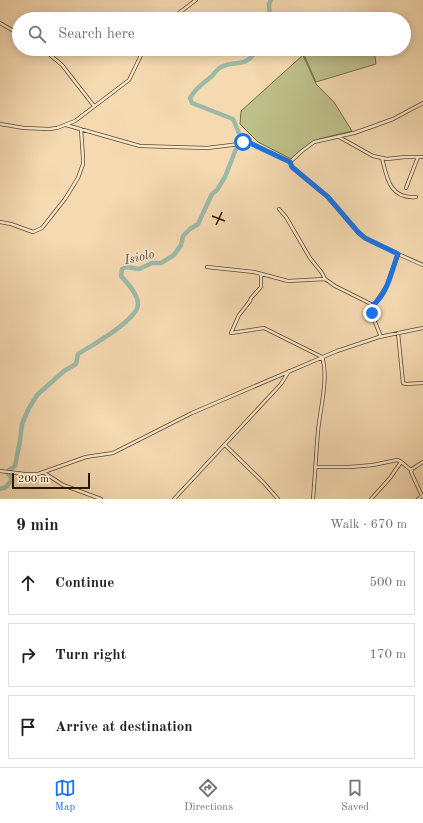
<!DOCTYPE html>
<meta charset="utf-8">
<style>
:root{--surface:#fff;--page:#f6f6f6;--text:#202124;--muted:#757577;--line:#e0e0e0;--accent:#1a73e8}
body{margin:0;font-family:"Old Standard TT",serif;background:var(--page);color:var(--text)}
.scale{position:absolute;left:12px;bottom:10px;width:78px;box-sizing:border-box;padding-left:4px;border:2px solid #291903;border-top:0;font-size:11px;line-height:14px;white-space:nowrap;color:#291903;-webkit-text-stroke:3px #f8e6cc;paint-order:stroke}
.stop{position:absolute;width:12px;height:12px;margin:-9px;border:3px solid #1a73e8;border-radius:50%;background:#fff}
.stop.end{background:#1a73e8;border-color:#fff;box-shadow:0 1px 4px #0008}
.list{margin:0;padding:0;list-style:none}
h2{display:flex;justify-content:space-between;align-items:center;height:52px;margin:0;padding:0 16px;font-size:17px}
h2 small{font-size:13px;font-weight:400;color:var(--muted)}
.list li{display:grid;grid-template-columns:26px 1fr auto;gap:12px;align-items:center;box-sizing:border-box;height:64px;margin:0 8px 8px;padding:0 8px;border:1px solid var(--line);border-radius:0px}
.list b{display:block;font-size:15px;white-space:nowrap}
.list em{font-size:13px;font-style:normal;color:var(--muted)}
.icon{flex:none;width:22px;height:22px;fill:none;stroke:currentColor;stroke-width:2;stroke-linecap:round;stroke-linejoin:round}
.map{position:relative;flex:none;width:423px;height:499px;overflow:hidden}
.search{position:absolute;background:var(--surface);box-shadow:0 2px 10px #0003;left:12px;right:12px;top:12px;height:44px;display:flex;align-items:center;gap:10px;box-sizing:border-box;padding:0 14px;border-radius:22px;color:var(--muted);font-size:15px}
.sheet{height:268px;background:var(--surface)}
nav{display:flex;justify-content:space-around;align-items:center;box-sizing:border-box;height:56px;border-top:1px solid var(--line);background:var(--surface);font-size:11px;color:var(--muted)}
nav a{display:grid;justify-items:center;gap:2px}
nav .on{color:var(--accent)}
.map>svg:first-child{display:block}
.green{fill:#bebf8a;stroke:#746c46}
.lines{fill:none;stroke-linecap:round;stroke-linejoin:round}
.river{stroke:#9dbaa9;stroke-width:4.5}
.minor-casing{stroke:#5c492e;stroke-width:4}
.minor{stroke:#f8e6cc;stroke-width:2.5}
.route{stroke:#1a73e8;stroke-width:5}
.ticks{fill:none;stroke:#291903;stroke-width:1.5}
.labels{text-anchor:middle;stroke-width:3;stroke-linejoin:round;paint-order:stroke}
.water-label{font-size:13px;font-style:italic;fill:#52513d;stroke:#f8e6cc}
</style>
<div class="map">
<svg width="423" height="499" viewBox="0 0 423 499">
<rect width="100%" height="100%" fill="#f5d9b1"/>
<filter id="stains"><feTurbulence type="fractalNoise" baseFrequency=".005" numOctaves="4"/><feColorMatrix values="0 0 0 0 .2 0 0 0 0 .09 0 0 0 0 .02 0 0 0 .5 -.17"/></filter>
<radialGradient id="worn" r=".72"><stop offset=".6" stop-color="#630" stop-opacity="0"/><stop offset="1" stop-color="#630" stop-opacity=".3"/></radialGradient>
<!-- green -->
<path class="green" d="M315 49H374L376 64 316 82 304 55Z
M303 55 316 84 334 102 352 131 319 139 291 159 258 142 240 124 241 111Z"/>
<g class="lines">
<!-- river -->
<path class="river" d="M270 19 269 4 271 0
M0 489 6 487 11 481V477L8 474 9 470 15 466 20 441 22 424 29 408 37 395 64 371 76 364 78 354C91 346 138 320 138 304 138 294 127 283 121 276L122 269 126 267 139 269 152 263H161L174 255 181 245 183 236 190 229 198 224 212 194 217 190 225 177 238 144 242 140 233 119 192 103 190 98C197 86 203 84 212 76 215 73 217 69 221 67 239 58 242 71 258 49"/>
<defs>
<path id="minor" d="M171 19 196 0
M0 23 19 34
M43 49 62 65 94 106
M0 124 24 128 49 129 57 128 75 121 129 80 144 49
M66 125 140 146 207 148 232 145 243 143H250L290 162 292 167 328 197 358 232 365 238 395 252 398 254 423 265
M339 137 373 156 387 159 405 157H423
M382 158C387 179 390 199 416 197
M290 162 302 151 314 142 354 133 374 126 393 119 423 103
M406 188 418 157
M279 209 286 217 310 258 322 273 325 279 335 286 373 305
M0 222 11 224 33 232 42 228 65 199 78 178 83 164V158L81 129
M207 267 254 272 288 281 325 279
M261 274V287L251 298 250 301 239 315 231 333 264 328 322 357
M398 333 403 383 406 384 423 383
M381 337 373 317 372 308 387 285 398 254
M225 445 264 483 278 499
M423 462 412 469 411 472 423 498
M315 467H350L373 465 397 460 400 461 411 470
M0 471 25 474H38L86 457 113 453 192 413 337 351 379 337 423 328
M43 472 63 485 101 499
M174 499 281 384 289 371
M313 499C315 476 316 454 318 431 320 409 329 378 322 357
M371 499 390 478 401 462
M418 499 422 496"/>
</defs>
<!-- minor casing -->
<use href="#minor" class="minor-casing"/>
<!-- minor -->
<use href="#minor" class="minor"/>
</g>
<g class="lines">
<!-- route -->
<path class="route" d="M243 142 250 143 290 162 292 167 328 197 358 232 365 238 398 254C391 272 388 293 373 305L372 313"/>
</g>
<!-- ticks -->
<path class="ticks" d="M212 216 225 221M216 225 222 212"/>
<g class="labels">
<!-- water labels -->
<g class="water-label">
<text transform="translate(139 256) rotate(-13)" y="5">Isiolo</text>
</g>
</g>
<rect width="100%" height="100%" filter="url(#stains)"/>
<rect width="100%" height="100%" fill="url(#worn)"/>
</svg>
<div class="scale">200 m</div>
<div class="stop" style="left:243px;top:142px"></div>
<div class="stop end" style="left:372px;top:313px"></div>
<div class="search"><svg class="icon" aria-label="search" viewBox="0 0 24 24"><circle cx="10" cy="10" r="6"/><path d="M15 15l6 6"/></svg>Search here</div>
</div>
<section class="sheet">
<h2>9 min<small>Walk · 670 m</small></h2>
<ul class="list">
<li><svg class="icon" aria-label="ahead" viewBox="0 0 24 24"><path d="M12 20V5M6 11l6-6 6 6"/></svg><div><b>Continue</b></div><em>500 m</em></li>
<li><svg class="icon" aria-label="right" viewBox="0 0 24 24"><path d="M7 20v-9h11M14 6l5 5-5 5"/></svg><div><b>Turn right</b></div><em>170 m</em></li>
<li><svg class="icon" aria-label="arrive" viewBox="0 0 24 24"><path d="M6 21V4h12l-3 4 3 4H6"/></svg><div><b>Arrive at destination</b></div></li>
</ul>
</section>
<nav>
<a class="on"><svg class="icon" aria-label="map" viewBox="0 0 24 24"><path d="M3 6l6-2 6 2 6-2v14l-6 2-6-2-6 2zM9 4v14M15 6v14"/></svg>Map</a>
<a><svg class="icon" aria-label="directions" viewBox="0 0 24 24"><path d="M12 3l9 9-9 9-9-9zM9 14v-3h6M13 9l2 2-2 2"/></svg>Directions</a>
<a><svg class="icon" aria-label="saved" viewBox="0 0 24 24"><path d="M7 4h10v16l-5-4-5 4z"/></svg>Saved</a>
</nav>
